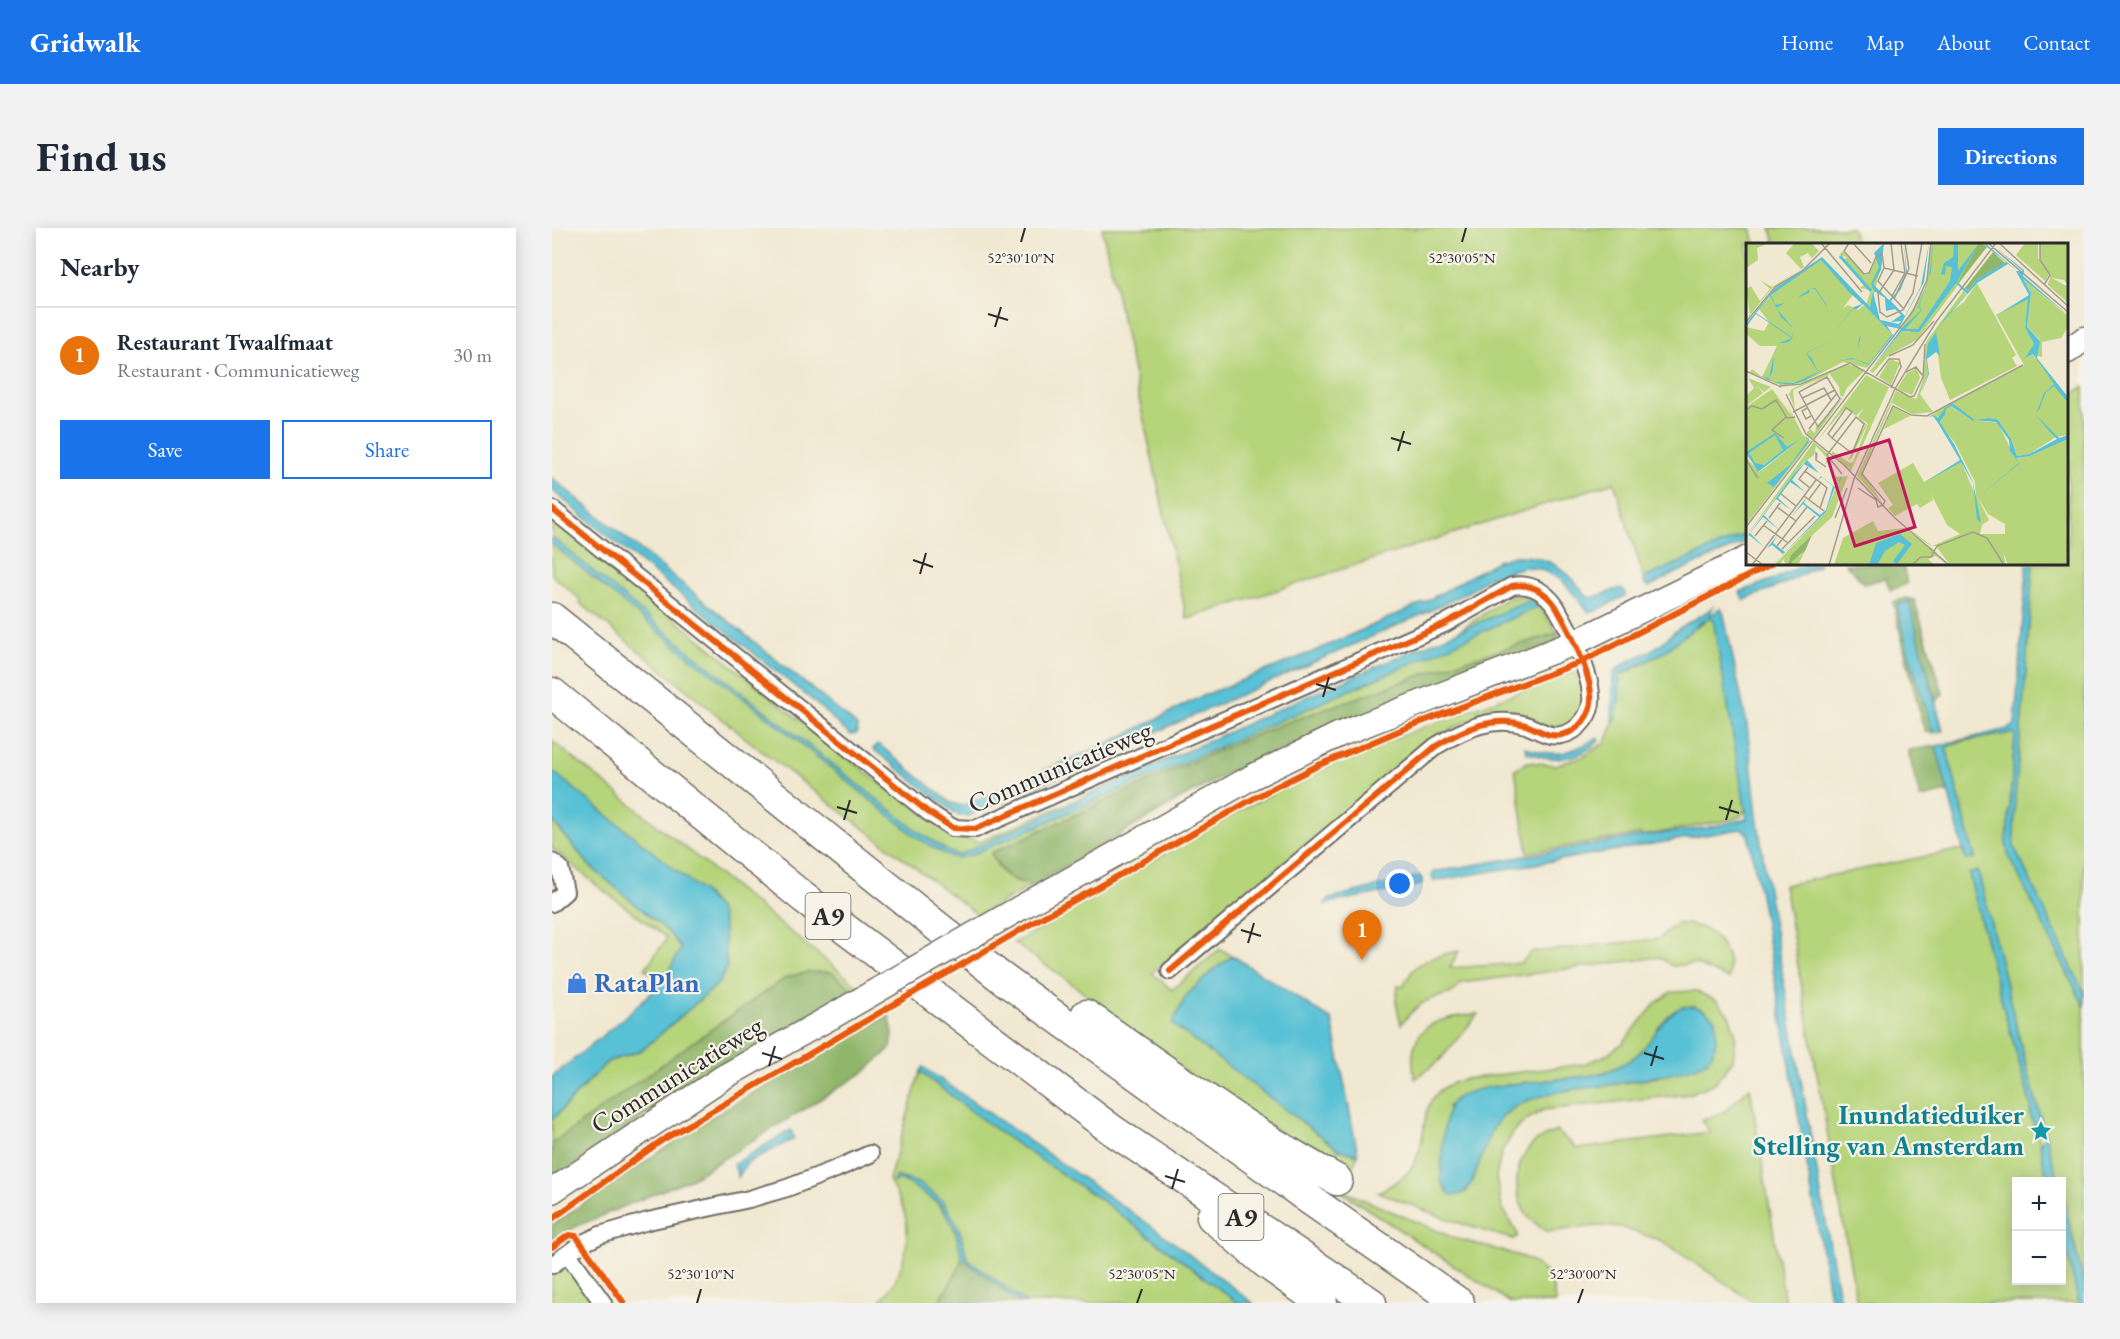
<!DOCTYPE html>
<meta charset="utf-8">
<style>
:root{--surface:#fff;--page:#f2f2f3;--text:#1f2937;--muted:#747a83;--line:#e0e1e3;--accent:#1a73e8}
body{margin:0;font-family:"EB Garamond",serif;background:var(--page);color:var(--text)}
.controls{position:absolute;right:18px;bottom:18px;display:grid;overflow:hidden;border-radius:0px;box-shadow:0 3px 15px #0003}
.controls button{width:54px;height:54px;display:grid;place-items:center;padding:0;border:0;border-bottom:2px solid var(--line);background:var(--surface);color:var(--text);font:30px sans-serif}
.you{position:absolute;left:848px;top:656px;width:21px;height:21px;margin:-15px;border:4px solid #fff;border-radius:50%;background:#1a73e8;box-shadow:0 0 0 9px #1a73e833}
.badge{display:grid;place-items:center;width:39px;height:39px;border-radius:50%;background:var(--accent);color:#fff;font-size:20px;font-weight:700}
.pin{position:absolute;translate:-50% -50px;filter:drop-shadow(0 2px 3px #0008)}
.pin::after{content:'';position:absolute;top:32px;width:21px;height:18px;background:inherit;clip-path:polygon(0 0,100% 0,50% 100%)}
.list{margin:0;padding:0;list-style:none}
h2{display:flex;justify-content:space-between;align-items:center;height:78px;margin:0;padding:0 24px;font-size:26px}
h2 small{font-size:20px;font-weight:400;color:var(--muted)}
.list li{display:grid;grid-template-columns:39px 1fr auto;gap:18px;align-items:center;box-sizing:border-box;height:96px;padding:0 24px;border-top:2px solid var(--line)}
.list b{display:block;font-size:22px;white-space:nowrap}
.list p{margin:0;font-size:20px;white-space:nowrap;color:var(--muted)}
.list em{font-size:20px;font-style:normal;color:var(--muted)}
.actions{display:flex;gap:12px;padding:18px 24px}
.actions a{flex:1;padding:14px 0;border:2px solid var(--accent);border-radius:0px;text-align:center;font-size:21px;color:var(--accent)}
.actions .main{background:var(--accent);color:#fff}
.map{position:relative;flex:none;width:1532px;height:1075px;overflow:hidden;border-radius:0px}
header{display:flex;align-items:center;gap:36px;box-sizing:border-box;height:84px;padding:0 30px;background:var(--accent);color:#fff}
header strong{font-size:28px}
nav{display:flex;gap:33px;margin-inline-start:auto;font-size:21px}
.intro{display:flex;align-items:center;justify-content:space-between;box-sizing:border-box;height:144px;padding:0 36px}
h1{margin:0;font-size:42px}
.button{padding:15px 27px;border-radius:0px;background:var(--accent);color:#fff;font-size:21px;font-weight:700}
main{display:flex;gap:36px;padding:0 36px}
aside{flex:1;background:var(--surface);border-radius:0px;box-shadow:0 3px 15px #0003}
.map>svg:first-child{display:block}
.green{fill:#b6d47a;stroke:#708052;stroke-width:1.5;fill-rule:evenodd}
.forest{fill:#90b66a;stroke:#5e704a;stroke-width:1.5}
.water{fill:#59c1d5;stroke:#427680;stroke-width:1.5}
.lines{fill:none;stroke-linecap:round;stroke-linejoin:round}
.street-casing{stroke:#706d65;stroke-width:20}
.secondary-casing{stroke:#706d65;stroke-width:27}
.highway-casing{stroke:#706d65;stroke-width:33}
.street{stroke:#fff;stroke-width:16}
.secondary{stroke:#fff;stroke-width:24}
.highway{stroke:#fff;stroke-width:30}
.secondary-bridge-casing{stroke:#706d65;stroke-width:27;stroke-linecap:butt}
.secondary-bridge{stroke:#fff;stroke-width:24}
.cycleway-casing{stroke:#f7f3e8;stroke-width:10}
.cycleway{stroke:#e8590c;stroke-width:6}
.ticks{fill:none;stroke:#2b2b2b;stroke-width:2}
.labels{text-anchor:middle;stroke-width:4.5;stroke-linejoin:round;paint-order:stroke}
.shield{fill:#f7f3e8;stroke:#686764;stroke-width:1.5}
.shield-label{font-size:26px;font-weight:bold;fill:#2b2b2b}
.street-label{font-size:27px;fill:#2b2b2b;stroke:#f7f3e8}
.shop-label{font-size:27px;font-weight:bold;fill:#366cbe;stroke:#f7f3e8;text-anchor:start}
.culture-label{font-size:27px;font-weight:bold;fill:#0d838f;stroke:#f7f3e8;text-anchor:end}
.inset-river{fill:none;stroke:#59c1d5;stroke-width:3}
.inset-road{fill:none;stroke:#a29c8f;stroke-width:1.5}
.view{fill:#c2185b;fill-opacity:0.15;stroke:#c2185b;stroke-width:3}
.inset-edge{fill:none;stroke:#2b2b2b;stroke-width:3}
.ticks-label{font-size:15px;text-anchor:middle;fill:#2b2b2b;stroke:#f7f3e8;stroke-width:4.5;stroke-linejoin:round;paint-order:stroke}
</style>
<header>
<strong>Gridwalk</strong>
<nav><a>Home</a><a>Map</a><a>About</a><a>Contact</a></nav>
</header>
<div class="intro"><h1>Find us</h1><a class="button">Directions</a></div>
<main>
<aside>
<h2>Nearby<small></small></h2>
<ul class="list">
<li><span class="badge" style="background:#e8710a">1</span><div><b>Restaurant Twaalfmaat</b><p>Restaurant · Communicatieweg</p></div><em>30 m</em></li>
</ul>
<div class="actions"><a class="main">Save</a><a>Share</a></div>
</aside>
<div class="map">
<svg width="1532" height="1075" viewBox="0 0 1532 1075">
<rect width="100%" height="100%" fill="#f7f3e8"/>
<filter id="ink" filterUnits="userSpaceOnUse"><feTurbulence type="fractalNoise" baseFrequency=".0167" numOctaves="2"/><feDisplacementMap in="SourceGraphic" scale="12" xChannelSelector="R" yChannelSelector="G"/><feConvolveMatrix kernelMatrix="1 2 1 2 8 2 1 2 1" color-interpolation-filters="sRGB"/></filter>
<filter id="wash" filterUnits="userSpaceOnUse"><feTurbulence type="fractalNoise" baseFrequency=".008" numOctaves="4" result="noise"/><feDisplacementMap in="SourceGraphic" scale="24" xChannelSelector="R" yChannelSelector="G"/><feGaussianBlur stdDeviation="1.35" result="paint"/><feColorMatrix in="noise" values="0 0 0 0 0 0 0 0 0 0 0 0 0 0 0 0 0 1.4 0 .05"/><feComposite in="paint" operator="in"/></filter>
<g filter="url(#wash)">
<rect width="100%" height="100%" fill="#f1e8d1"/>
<!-- green -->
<path class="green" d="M550 0H1199L1203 16H1196V305L1092 350 1062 254 635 391Z
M1219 0H1300L1304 16H1223Z
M1532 158V774L1467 635 1459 611 1479 336H1516V171Z
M0 291 236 483 328 555 400 606 427 614 903 405 954 371 966 368 982 371 1006 405 904 435 731 496 667 522 439 625C449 649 457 652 481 658L426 687 207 521 28 375V371L0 347Z
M1156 391H1162L1194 581 1189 588 1182 591 1090 608 1089 606 976 625 963 541 976 534 1004 537 1031 529 1054 514 1062 494 1067 472 1068 447 1088 438Z
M1018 445H1024L1033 461 1031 483 1015 498 1002 500 935 487 916 492 876 515 600 745 620 762 668 721 681 728 661 742 634 768 620 796 786 921 806 927 796 946 652 858 515 752 462 715C558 661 651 598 751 550 838 509 928 479 1018 445Z
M1461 505 1463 508 1457 589 1454 614 1471 656 1532 778V1056L1510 966V954L1506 953 1471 825 1425 643 1417 646 1442 745 1479 878C1478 892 1486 902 1488 915 1491 928 1493 941 1497 953L1464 954V1052H1510V1003L1527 1075H1305L1232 657 1410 621 1414 631 1423 630 1394 519 1411 513Z
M0 513 306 758 300 761 279 744 235 749 147 810 0 916V892L55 834 90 822 166 756 175 739 171 694 166 681 151 664 0 543Z
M0 593 37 637 117 704 129 720 112 754 93 741 115 710 48 660 0 620Z
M1124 695C1130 696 1138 696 1144 698 1168 705 1180 728 1177 751L1143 736 1120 738 1107 729 910 755C897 769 899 765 882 770 868 774 858 785 849 796L844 774 846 758 851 759C863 731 880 729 907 723L898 740 969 735 979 724 1107 711Z
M1144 763 1165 773 1177 787 1184 807 1181 832 1163 855 1137 866 991 882 976 891 963 902 950 923 944 949 950 979 965 1005V1009L961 1011C914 999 871 982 826 964 839 958 852 951 860 939 882 903 858 865 913 851L1032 836 1052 828 1071 815 1104 775 1119 764ZM1118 787 1156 833C1130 845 1100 851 1071 855 1029 862 971 859 943 897 928 917 928 944 914 964L889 953 896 878 922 863 966 855 1031 849 1053 844 1074 835 1089 824Z
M926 786 888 832 863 851C852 799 881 790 926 786Z
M368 844 447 904 549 972 686 1075H474L415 1030 407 1000 391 973 366 955 346 952C377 960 400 985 407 1016 408 1020 410 1026 410 1030 410 1042 392 1064 386 1075H327C348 1052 360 1019 353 987 350 975 342 963 337 952Z
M1198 859 1233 1075H1203L1110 1013 1068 999 1043 998 996 1004C990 1000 982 995 977 990 961 970 961 939 977 920 984 911 995 907 1005 903L1025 921 1159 904 1149 893 1173 883Z
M782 959 902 1010 968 1028 979 1033 1000 1049 1003 1075H959Z
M11 1042 19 1044 42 1075H0V1048Z"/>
<!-- forest -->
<path class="forest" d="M1294 336H1351L1355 356 1338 362 1334 350 1312 356Z
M1354 370 1362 372 1391 465 1384 474 1357 374 1346 376 1355 419 1381 505 1373 504 1370 494 1341 374Z
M1006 405 1007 408 1003 415 816 486 702 532 628 571 481 658C455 651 452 649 439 625L667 522 731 496 904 435Z
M1384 518 1396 564 1368 570 1356 522Z
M256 744H279L300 761 99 884 0 952V916L147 810 235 749Z
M337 787 341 806 339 820 314 843 140 950 25 998 0 1014V997L156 891Z
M410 1030 469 1075H386L407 1040Z"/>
<!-- water -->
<path class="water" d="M0 250 302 495 306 500 304 506 298 507 260 472 31 288 0 262Z
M1196 305V313L1117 348 1097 359 1092 355V350Z
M0 309 132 419 368 605 397 624 407 627 740 475 974 374 984 372 985 379 863 434 419 627 406 630 396 628 367 611 212 486 130 423 0 316Z
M962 328C997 327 1015 341 1034 368L1040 370 1068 360 1073 363V368L1044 383 1037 384 1009 351 988 341 972 339 935 350 919 362 882 381 602 505 548 532 492 555 416 588H407L321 521 326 516 399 575 410 578 565 511 648 469 763 423 875 373 945 333Z
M1253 336H1269L1234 355 1192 372 1188 364 1225 350Z
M1475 336H1481L1474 444 1463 571 1462 618 1532 765V778L1456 626 1454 614 1457 589 1463 508 1461 505 1411 513 1394 519 1423 630 1414 632 1384 518 1456 501 1463 497Z
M1357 373 1391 503 1381 505 1355 419 1345 377Z
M1161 379 1157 389 1168 380 1171 383 1195 497 1205 587 1218 675 1288 1075H1279L1208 666 1196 606 1189 601 882 653 880 649 881 644 1090 608 1154 600 1195 591 1161 391H1156L1151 393 1109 426 1068 447 1067 472 1062 494 1060 492 1061 447C1070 431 1093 429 1107 417 1115 411 1121 404 1129 399 1140 392 1151 387 1161 379Z
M1045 510 1048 512C1028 533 1000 534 974 524L973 519C1002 530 1019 526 1045 510Z
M0 543 151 664 167 682 171 694 175 739 166 756 90 822 55 834 0 892V849L67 794 111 754 129 720 116 704 37 637 0 592Z
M1426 643 1471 825 1489 892 1483 899 1478 888 1479 878 1442 745 1417 646Z
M868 648 871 652 869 657 773 676 776 672 787 668Z
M681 728 780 792 806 927 786 921 620 796 634 768 661 742Z
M1143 778 1154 783 1163 791C1165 803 1166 825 1154 833 1143 842 1125 844 1111 847 1089 852 1066 856 1044 859 1027 861 1010 862 994 867 974 872 957 879 944 896 931 912 925 957 911 965 907 968 903 967 898 967L889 953C890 935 889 886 901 873 922 851 1020 855 1054 844 1066 839 1081 832 1089 823 1102 810 1111 786 1130 779 1133 778 1139 779 1143 778Z
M371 839 605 1002 701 1075H686L549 972 447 904 368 844Z
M239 902 242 911 195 935 186 949 182 936Z
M1494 908 1506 953H1497L1491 934 1488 914Z
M344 948 366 955 391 973 407 1000 415 1030 474 1075H469L410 1030 403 1001 388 976 354 954 346 952 341 954Z
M1510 966 1532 1056V1075H1527L1510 1003Z"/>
</g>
<g filter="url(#ink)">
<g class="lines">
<defs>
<path id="street" d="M0 281 376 584 401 600 423 601 892 396 960 358C981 354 999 367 1008 386 1019 405 1038 445 1039 467 1041 485 1027 504 1009 507 997 510 985 501 974 497 941 487 912 501 884 518L618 743
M0 634 8 640 13 664 0 675
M16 1026 51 1075
M0 1037 29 1016 48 1007 96 993 197 971 235 960 284 941 318 926"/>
<path id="secondary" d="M1516 123 1532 111
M468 680 700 549 786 507 1022 415 1196 330
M0 963 170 850 279 789"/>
<path id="highway" d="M0 390 447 748 760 973 907 1075
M0 465 252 670 560 902 819 1075
M534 787C616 844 697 904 785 952
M660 989 714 1035 770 1075"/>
</defs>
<!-- street casing -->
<use href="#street" class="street-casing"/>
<!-- secondary casing -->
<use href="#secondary" class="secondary-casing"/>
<!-- highway casing -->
<use href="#highway" class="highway-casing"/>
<!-- street -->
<use href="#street" class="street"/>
<!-- secondary -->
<use href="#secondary" class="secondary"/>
<!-- highway -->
<use href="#highway" class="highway"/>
<defs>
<path id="secondary-bridge" d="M279 789 468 680"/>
</defs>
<!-- secondary-bridge casing -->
<use href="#secondary-bridge" class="secondary-bridge-casing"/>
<!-- secondary-bridge -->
<use href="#secondary-bridge" class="secondary-bridge"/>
<defs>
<path id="cycleway" d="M0 281 376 584 401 600 423 601 892 396 960 358C981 354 999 367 1008 386 1019 405 1038 445 1039 467 1041 485 1027 504 1009 507 997 510 985 501 974 497 941 487 912 501 884 518L618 743
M0 991 109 913 489 690 543 661 706 568 767 537 856 499 1029 434 1219 336
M0 1019 17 1007 24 1008 72 1075"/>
</defs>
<!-- cycleway casing -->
<use href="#cycleway" class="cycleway-casing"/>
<!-- cycleway -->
<use href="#cycleway" class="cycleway"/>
</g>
</g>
<!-- ticks -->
<path class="ticks" d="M469 14 473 0M910 14 914 0M436 86 456 92M443 99 449 79M839 210 859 216M846 223 852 203M361 332 381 339M368 346 374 325M764 456 784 462M771 469 777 449M285 579 305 585M1167 579 1187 585M292 592 298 572M1174 592 1180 572M689 702 709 708M696 715 702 695M210 825 230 831M1092 825 1112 831M217 838 223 818M1099 838 1105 818M613 948 633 954M620 961 626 941M145 1075 149 1061M585 1075 590 1061M1026 1075 1031 1061"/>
<!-- icons -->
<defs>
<symbol id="shop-bare" viewBox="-9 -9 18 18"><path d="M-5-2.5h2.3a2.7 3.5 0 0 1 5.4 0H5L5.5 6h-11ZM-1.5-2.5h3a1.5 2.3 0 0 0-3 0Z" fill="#3f7fe0" stroke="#f7f3e8" stroke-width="2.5" paint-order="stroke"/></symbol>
<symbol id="sight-bare" viewBox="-9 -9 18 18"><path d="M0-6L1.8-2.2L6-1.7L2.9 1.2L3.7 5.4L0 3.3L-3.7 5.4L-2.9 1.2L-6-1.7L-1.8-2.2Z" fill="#0f9aa8" stroke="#f7f3e8" stroke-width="2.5" paint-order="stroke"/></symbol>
</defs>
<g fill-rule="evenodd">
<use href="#shop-bare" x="10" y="740" width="30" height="30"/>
<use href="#sight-bare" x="1474" y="888" width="30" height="30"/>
</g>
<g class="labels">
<!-- shield labels -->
<g class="shield">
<rect x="253.5" y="665" width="45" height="46" rx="4.5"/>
<rect x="666.5" y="966" width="45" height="46" rx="4.5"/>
</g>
<g class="shield-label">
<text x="276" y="697">A9</text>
<text x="689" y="998">A9</text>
</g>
<!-- street labels -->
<g class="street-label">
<text transform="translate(508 539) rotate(-23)" y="9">Communicatieweg</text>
<text transform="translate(125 847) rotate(-32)" y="9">Communicatieweg</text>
</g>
<!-- shop labels -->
<g class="shop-label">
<text x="42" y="764">RataPlan</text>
</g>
<!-- culture labels -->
<g class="culture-label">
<text x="1472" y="896">Inundatieduiker<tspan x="1472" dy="31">Stelling van Amsterdam</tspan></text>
</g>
</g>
<!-- overview -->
<g transform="translate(1194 15)">
<rect width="322" height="322" fill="#f1e8d1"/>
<path d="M0 0H23L11 5 12 17 0 25ZM49 0H65L73 8 66 15 62 10 54 14 58 24 25 46 0 77 4 71 0 46 5 43 14 58 24 46 14 37 26 44 55 26 40 10ZM186 0H239L241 3 171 97 143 112 127 130 124 128 156 88 165 89 155 85 179 46ZM279 0H292V15L303 31 299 38 270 12ZM294 0H322V42L318 37 306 35 322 44V60L302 42 304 34 294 17ZM97 8 119 32 123 31 132 12 137 14 125 64 120 62 125 47 114 45 118 42 98 18 101 14 93 12ZM75 17 107 52 97 65 102 62 112 67 118 62 146 91 121 125 97 119 58 139 36 143 4 129 6 126 16 134 31 103H14L0 91V84L18 88 23 79 13 66 33 44ZM277 36 322 73V84L315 95 296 99V114L290 112 294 97 281 84 285 50ZM231 40 270 112 266 115 271 123 204 157 195 135 189 90 190 107 180 115 182 131 174 151 187 169 166 171 146 160 116 229 137 261 111 233 150 148 170 156 177 137 180 99 218 47 220 52 205 69 218 59ZM283 55 279 85 288 101 280 115 287 111 289 115 284 117 290 115 322 160V192L310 194 283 211 271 213 265 196 254 180 243 175 229 177 252 180 269 215 284 213 322 196V322H262L257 309 260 322H204L190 303H185L176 297 161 284 186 303 214 291 201 282 185 251 187 257 174 265 171 261 149 273 142 265 147 262 132 240 167 220 178 239 215 218 230 254 229 239 209 200 194 181 198 170 191 175 185 173 203 160 199 166 204 163 227 178 206 160 278 122 250 72ZM231 253 242 271 259 281V291H234L236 282 243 277ZM144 116 154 120 145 142 133 134ZM101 121 119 127 101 145 97 154 94 152 96 156 67 196 60 191 64 186 69 190 70 184 95 157 93 144 83 130V132L53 147 77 134 47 147 49 166 43 151 45 147 48 145ZM171 125 174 135 166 152 151 146 161 130ZM120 132 143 144 105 228 86 211V208L104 220 107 219 122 181 113 174 121 182 105 216 102 217 119 182 112 174 118 165 110 173 99 165 71 198ZM2 135 25 144 18 149 12 144 17 150 0 163 1 152 8 145ZM26 146 46 173 41 161 57 192 65 198 0 282V220L4 224 0 214 13 229 20 224 56 195 13 225 0 212V164ZM147 164 164 173 138 186ZM68 199 81 210 84 217 78 222 82 216 70 203 68 212 57 220 0 293ZM102 233 86 274 45 312 53 314 59 308 52 322 44 319 40 322 37 316 34 322H28L80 269 92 239 87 234ZM127 278 132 288 158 285 187 306 201 322 190 313 182 316 189 322H88L97 295Z" fill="#b6d47a" fill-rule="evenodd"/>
<path d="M233 0 241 4 197 59 211 41ZM247 9 259 20 230 37 222 48 219 45ZM66 292 59 308 45 319 51 322H42L45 312Z" fill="#90b66a"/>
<path d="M138 0 135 27 127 41 143 57 150 50 160 29 158 0 161 29 155 46 145 58 159 73 175 43 183 0 178 39 154 83 156 85 175 67 172 64 183 34 187 0 185 29 173 63 176 67 159 86H172L204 38 206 24 200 23 199 32 195 31 198 20 207 14 208 0H212V28L233 0 211 39 222 48 230 37 260 19 241 4 239 0 270 27 262 21 231 40 197 79 190 89 194 113 190 109 181 116 183 131 175 151 182 131 180 115 182 101 199 75 221 51 210 40 173 89 156 88 126 125 155 86 141 83 147 92 123 122 108 116 93 118 106 115 112 106 113 95 115 92 112 106 106 115 123 121 146 91 117 61 111 66H107L87 90 88 96 61 110 66 116 72 129 80 125 63 135 60 137 51 140 47 141H39L32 140 28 139 48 140 72 129 60 110 88 96 87 90 108 64 116 61 103 49 82 64 79 61 69 46H64L63 50 51 55 64 46 69 45 70 46 82 64 103 49 75 17 25 52 29 62 39 60 30 65 48 86 46 96 42 99 37 100H33L28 110 27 124V127L23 136 27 138 22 137 16 133 23 135 28 111 33 100 46 95 10 71 0 84V81L28 46 76 14 124 64 127 49 134 77 153 81 155 78 145 79 155 72 149 66 140 68 139 55 128 48 125 41 133 24 128 10ZM24 53 35 74 48 86 46 94 10 70ZM250 5 278 27 277 33 322 72 277 36 285 50 281 84 294 98 291 115 322 154V160L308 143 300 149 293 167 291 169 298 150 308 141 287 111 279 115 288 101 279 85 282 56 251 72 283 52 270 28H277ZM206 160 229 177 243 175 252 177 265 196 271 213 283 211 311 196 303 188 290 172 313 195 322 192V196L284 213 270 215 273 220V221L232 254 273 220 264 208 226 232 264 208 263 197 250 179 228 177 206 196 227 178 205 163 200 166 199 171 194 179 208 201 227 239 235 280 231 276 227 240 215 219 179 239 214 217 192 180 187 173 182 174 187 172 192 175 199 165ZM29 190 41 204 56 195 12 229 0 209ZM29 192 37 207 18 222 9 220 3 210ZM59 193 63 196 62 200 28 244 15 237 21 240 44 222 62 197ZM61 217 73 230 58 221 46 237 59 249 44 239 32 255 46 268 30 256 18 272 32 286 17 274 4 290 18 304 3 292 0 295 48 231ZM75 233 89 244 92 238 94 236 95 233V236L92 239 90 244H89L80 269 26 322 37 311 26 302 21 305 31 293 27 300 39 309 73 274 57 261 45 274 60 255 58 260 74 272 80 267 87 243 76 234 72 237ZM154 291 166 301 151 321 147 318 159 302 153 299 139 308 131 322H123L130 300Z" fill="#59c1d5" fill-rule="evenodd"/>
<path class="inset-river" d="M94 13 125 48"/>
<path class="inset-road" d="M75 0 116 49M103 0 98 8 118 31 123 30 130 14 136 11 138 25 132 38 158 66M107 0 125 20M145 0 148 27 132 51 134 69 141 74 157 67 167 50 176 0M242 0 323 70M253 0 323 64M294 0V17L304 32 298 42M138 25 172 33M146 53 159 30 155 0M148 56 163 26 159 0M0 79 29 44 56 28 84 0M143 113 167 102 188 78M0 128 35 144M160 129 170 124 176 132M130 133 143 116H153L155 124 145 145M81 134 94 156 72 184 53 149ZM34 143 55 141 104 120 164 154M40 151 60 191 98 222 149 275 203 322M164 154 168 153 177 134 179 101M56 155 78 145 85 157M61 165 56 168 60 176 65 173M0 167 6 163 16 166 30 157 41 175 49 174M47 169 89 147M63 186 91 150M38 195 26 187 40 174M86 195 106 169 100 165 82 191 86 195 91 199 94 201 103 208 106 210 118 181 110 174 91 199 81 212 96 231M0 217 12 235M70 217V210L71 211 70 217 80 224M62 224 59 228 75 240 63 256M59 228 53 236 64 245M112 245 130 257 132 264 137 262M35 251 50 263M58 253 78 268M137 262 139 258 116 231 147 163 165 172 181 173 277 122M31 264 50 278 61 264M74 265 81 245 75 240M23 275 34 260M89 275 101 245M17 282 42 300M0 284 167 68 181 37 185 0M9 293 21 278M31 303 50 278M36 306 69 273M0 309 17 322M6 322 70 237M83 322 108 236 150 144 190 79 250 0M166 322 175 314H185L191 303 227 289 241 295 258 322"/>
<path class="view" d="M143 197 169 284 109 303 82 216Z"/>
<rect width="322" height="322" class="inset-edge"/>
</g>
<g class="ticks-label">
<text x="469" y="35">52°30'10"N</text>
<text x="910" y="35">52°30'05"N</text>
<text x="149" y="1051">52°30'10"N</text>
<text x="590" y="1051">52°30'05"N</text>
<text x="1031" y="1051">52°30'00"N</text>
</g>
</svg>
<div class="controls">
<button>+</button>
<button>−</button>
</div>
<div class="you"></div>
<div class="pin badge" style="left:810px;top:732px;background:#e8710a">1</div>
</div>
</main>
